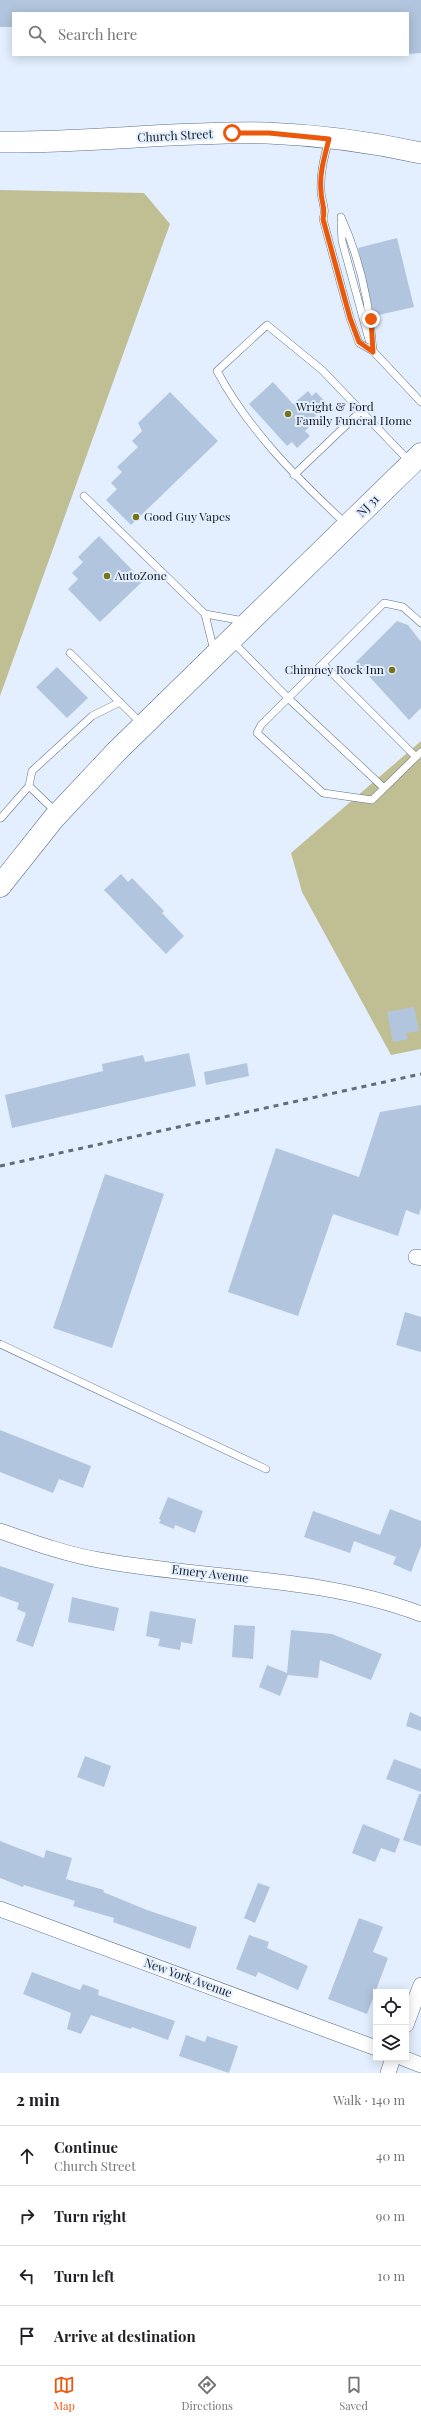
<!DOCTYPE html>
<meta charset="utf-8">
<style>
:root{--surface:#fff;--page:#f2f2f2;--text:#202124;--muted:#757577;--line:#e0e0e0;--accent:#ea580c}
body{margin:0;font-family:"Playfair Display",serif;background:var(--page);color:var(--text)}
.controls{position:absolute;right:12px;bottom:12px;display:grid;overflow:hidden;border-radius:0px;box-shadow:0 2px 10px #0003}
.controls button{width:36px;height:36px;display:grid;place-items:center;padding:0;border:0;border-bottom:1px solid var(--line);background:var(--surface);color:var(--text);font:20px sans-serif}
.stop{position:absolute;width:12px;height:12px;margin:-9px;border:3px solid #ea580c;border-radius:50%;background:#fff}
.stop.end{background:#ea580c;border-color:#fff;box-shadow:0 1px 4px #0008}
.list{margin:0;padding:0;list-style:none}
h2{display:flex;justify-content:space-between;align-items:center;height:52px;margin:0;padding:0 16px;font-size:17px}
h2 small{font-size:13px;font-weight:400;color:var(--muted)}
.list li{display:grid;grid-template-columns:26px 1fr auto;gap:12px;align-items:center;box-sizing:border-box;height:60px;padding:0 16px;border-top:1px solid var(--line)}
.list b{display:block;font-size:15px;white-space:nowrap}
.list p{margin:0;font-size:13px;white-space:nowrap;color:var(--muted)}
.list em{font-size:13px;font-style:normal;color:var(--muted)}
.icon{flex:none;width:22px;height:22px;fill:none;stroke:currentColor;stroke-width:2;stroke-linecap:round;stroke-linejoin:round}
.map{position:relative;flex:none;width:421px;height:2073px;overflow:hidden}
.search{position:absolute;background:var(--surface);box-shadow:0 2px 10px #0003;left:12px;right:12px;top:12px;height:44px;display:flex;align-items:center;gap:10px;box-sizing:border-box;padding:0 14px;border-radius:0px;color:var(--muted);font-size:15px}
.sheet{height:292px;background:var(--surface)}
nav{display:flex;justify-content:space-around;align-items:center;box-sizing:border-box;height:56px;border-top:1px solid var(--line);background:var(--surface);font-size:11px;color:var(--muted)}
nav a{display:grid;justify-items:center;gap:2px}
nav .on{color:var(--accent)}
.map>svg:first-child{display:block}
.green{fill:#c0bf94}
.building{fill:#b2c5de}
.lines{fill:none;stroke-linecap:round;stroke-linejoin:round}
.lane-casing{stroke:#5e7086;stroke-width:8}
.street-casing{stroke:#5e7086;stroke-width:16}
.secondary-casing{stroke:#5e7086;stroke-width:22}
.highway-casing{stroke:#5e7086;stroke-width:23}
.lane{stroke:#fff;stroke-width:7}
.street{stroke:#fff;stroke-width:15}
.secondary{stroke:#fff;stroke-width:21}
.highway{stroke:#fff;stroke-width:22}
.rail{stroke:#626b76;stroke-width:3;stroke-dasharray:5 5;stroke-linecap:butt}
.route{stroke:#ea580c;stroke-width:5}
.poi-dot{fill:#787316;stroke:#e3effe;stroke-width:1.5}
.labels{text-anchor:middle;stroke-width:4;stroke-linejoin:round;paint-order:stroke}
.street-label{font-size:12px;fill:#121922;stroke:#e3effe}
.poi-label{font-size:12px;fill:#121922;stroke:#e3effe;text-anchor:start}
</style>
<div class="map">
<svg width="421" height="2073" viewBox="0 0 421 2073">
<rect width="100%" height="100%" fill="#e3effe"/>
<!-- green -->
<path class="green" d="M0 190 144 193 170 224 0 696Z
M421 741V1049L391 1055 302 892 291 853Z"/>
<!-- building -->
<path class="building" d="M0 0H421V53L408 54V13H13V27H0Z
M397 238 414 307 374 316 358 248Z
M273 382 293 404 308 391 312 396 316 392 328 405 308 423 310 426 305 431 310 436 297 448 292 442 287 446 249 404Z
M170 392 218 441 131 525 106 500 117 489 111 483 122 472 117 467 138 447 132 441 142 431 138 423Z
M99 536 143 581 100 622 68 589 78 579 72 573 83 562 78 557Z
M397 621 408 625 421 642V708L409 720 356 662Z
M57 667 88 698 67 718 36 687Z
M121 874 128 882 132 878 164 911 162 913 184 936 166 954 104 890Z
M414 1007 419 1031 406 1033 408 1039 393 1042 387 1012Z
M189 1053 196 1086 12 1128 5 1095 103 1071 102 1064 143 1055 145 1062Z
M247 1063 249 1076 206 1085 204 1072Z
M421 1105V1208L419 1215 406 1210 398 1236 333 1214 298 1316 228 1292 276 1148 359 1177 380 1112Z
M105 1174 164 1194 112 1348 53 1328Z
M405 1312 421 1317V1352L396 1345Z
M0 1430 91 1466 83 1488 59 1479 53 1493 0 1472Z
M168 1497 203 1511 195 1533 175 1525 174 1529 159 1523 161 1520 159 1519Z
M390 1509 421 1521V1546L411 1572 393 1564 396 1557 354 1541 350 1553 304 1537 313 1511 380 1535Z
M0 1566 54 1584 33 1647 16 1641 26 1613 17 1609 19 1603 0 1596Z
M72 1597 119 1608 114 1631 68 1622Z
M150 1611 196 1619 192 1644 181 1642 180 1650 158 1646 160 1639 146 1636Z
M234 1625 255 1626 253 1659 232 1657Z
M291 1630 332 1634 382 1654 371 1680 320 1660 318 1678 288 1675 280 1696 259 1687 267 1665 287 1673Z
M410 1712 421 1717V1731L406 1726Z
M85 1756 111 1766 104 1787 77 1777Z
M394 1759 421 1769V1792L386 1779Z
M419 1794H421V1846L403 1840Z
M363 1824 400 1839 395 1853 381 1848 375 1862 352 1853Z
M0 1841 44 1858 46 1850 72 1858 66 1879 104 1890 103 1892 147 1910 197 1927 190 1949 113 1922 114 1918 73 1906 75 1901 24 1885 23 1887 0 1878Z
M258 1883 270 1887 255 1923 244 1918Z
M359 1918 383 1927 373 1952 388 1958 367 2014 328 1999Z
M249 1935 269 1942 267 1948 308 1966 298 1990 258 1972 256 1977 236 1969Z
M32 1972 80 1990 83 1984 99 1990 98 1995 175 2021 168 2040 132 2027 131 2029 91 2015 81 2034 67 2029 71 2013 23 1994Z
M186 2035 205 2042 207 2036 238 2046 229 2073 179 2056Z"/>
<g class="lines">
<defs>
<path id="lane" d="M329 140C324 156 320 174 321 191 321 201 327 208 323 219L350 318 359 343 373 351 421 402
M341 217C360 259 370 306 373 351
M341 222 342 241 369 340
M294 475 361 411
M84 496 205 614 244 621
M346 524C297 478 249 431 217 371L267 325 322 370 410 462
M205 614 214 651
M421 623 403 607 384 603 261 725 257 733 323 793 372 800 421 752
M232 641 289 699 384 788
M70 653 142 724
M323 664 416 757
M29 786 32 771 92 716 120 702
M1 818 29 786 56 812
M0 1344 266 1469"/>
<path id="street" d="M416 1257 421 1258
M0 1531C32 1542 65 1554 99 1560 206 1580 318 1575 421 1614
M0 1909 376 2048
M406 2025 421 1985
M403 2058 421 2065
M388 2073 393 2058"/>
<path id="secondary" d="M0 142C89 143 178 131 267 133 319 135 371 142 421 153"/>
<path id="highway" d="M0 886 54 818 117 751 421 454"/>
</defs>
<!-- lane casing -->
<use href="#lane" class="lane-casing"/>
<!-- street casing -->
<use href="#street" class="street-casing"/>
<!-- secondary casing -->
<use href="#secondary" class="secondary-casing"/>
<!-- highway casing -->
<use href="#highway" class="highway-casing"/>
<!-- lane -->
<use href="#lane" class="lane"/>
<!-- street -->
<use href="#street" class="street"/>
<!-- secondary -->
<use href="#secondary" class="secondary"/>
<!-- highway -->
<use href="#highway" class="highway"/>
<!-- rail -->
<path class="rail" d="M0 1166 421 1074"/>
</g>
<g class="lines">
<!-- route -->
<path class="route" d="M232 133H269L329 139C325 155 319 174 321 191 321 202 326 208 323 219L350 318 359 342 373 352 371 319"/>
</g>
<!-- markers -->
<g class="poi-dot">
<circle cx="288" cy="414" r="4"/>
<circle cx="136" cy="517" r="4"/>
<circle cx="107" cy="576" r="4"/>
<circle cx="392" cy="670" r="4"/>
</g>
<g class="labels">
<!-- street labels -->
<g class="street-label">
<text transform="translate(175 136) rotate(-3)" y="4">Church Street</text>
<text transform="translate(368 506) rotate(-45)" y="4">NJ 31</text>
<text transform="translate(210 1574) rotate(7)" y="4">Emery Avenue</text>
<text transform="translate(188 1978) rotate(20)" y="4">New York Avenue</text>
</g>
<!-- poi labels -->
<g class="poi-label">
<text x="296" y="411">Wright &amp; Ford<tspan x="296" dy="14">Family Funeral Home</tspan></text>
<text x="144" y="521">Good Guy Vapes</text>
<text x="115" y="580">AutoZone</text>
<text x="384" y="674" text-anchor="end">Chimney Rock Inn</text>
</g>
</g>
</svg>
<div class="controls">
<button><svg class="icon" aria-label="locate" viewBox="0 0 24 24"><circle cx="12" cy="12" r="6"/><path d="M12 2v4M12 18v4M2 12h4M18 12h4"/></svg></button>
<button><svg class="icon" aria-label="layers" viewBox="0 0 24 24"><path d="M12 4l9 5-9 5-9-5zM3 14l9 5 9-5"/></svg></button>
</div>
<div class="stop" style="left:232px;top:133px"></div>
<div class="stop end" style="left:371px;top:319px"></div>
<div class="search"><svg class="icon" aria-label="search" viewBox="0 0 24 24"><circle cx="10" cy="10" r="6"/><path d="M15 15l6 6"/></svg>Search here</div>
</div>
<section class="sheet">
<h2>2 min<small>Walk · 140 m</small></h2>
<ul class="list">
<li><svg class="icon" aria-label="ahead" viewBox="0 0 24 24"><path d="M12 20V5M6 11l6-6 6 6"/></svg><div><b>Continue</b><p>Church Street</p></div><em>40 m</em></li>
<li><svg class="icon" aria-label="right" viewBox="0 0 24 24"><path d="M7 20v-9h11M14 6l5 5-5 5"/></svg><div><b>Turn right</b></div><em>90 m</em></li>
<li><svg class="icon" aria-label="left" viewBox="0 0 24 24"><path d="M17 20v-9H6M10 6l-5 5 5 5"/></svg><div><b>Turn left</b></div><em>10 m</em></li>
<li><svg class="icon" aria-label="arrive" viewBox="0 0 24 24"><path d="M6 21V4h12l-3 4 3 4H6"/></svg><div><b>Arrive at destination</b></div></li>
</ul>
</section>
<nav>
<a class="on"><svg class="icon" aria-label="map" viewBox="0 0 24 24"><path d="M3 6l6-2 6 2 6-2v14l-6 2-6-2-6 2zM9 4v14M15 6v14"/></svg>Map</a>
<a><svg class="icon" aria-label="directions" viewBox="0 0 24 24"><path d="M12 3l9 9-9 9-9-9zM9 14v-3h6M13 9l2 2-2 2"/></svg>Directions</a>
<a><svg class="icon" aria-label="saved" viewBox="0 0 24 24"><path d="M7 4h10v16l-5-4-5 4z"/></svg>Saved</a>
</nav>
